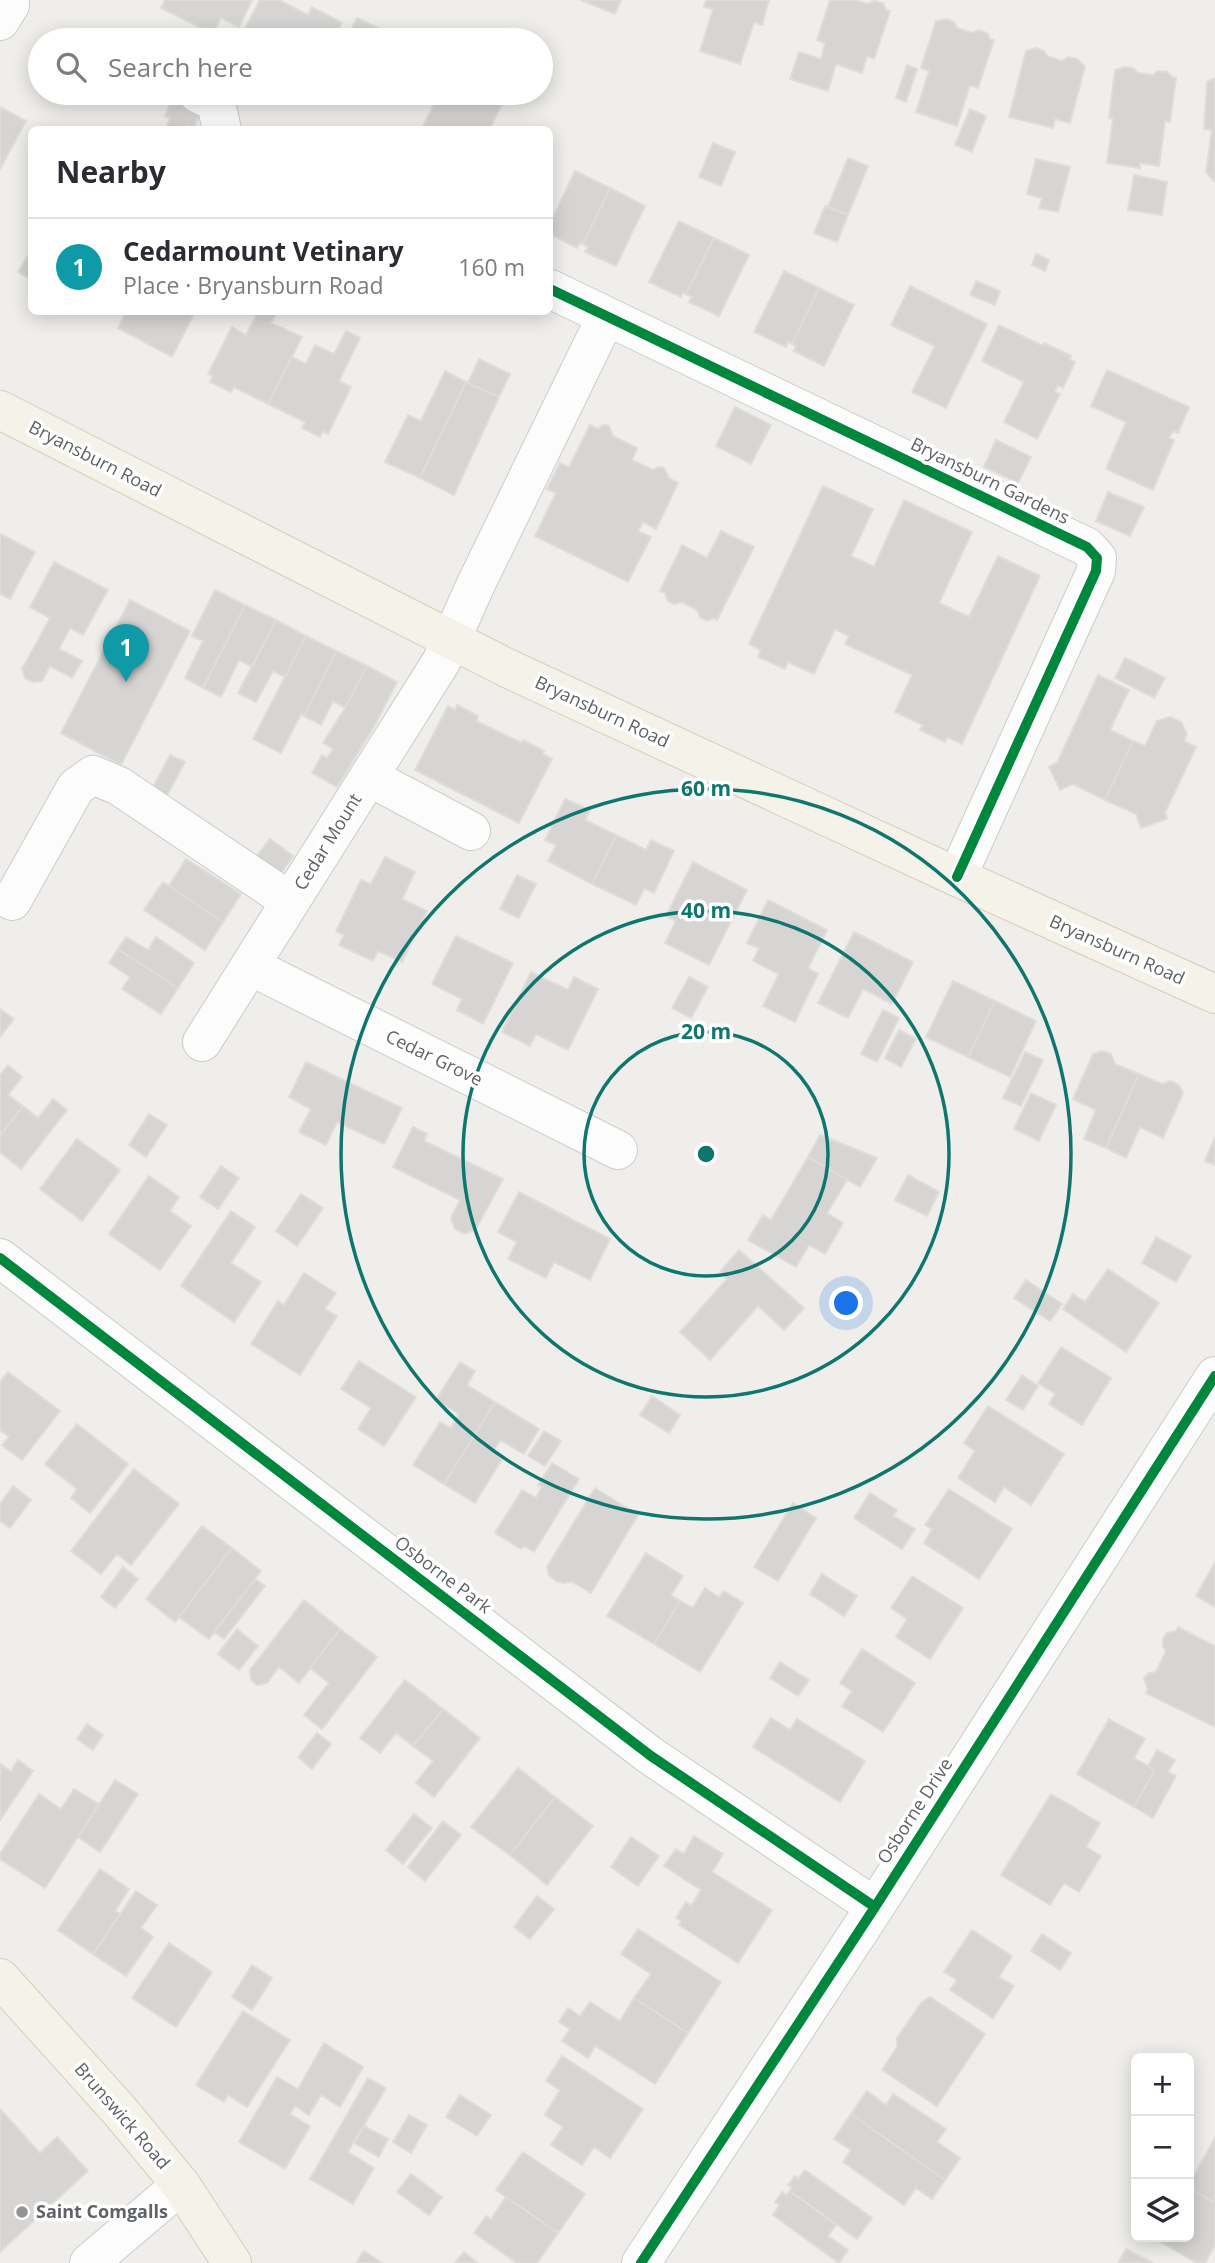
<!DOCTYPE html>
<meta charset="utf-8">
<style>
:root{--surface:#fff;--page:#f2f2f3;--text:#2b2b33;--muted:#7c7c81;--line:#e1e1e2;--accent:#0f766e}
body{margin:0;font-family:"Open Sans",sans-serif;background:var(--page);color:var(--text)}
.controls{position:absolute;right:21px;bottom:21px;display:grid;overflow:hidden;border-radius:10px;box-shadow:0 4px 18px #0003}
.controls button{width:63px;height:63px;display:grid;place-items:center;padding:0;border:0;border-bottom:2px solid var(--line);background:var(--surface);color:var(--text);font:35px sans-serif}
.you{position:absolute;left:847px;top:1304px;width:24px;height:24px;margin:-18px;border:5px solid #fff;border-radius:50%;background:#1a73e8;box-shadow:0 0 0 10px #1a73e833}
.badge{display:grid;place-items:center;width:46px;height:46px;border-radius:50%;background:var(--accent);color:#fff;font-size:23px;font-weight:700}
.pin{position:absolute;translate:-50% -58px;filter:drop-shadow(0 2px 4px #0008)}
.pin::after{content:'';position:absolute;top:37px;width:24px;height:21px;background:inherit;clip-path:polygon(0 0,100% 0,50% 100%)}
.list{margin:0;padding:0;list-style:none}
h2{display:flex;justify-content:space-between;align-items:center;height:91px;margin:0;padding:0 28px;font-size:30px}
h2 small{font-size:23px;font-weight:400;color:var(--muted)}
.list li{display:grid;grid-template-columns:46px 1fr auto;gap:21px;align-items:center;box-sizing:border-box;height:98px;padding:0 28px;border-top:2px solid var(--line)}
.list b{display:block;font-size:26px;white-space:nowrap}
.list p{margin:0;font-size:23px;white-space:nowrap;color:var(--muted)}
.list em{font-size:23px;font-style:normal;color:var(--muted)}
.icon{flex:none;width:38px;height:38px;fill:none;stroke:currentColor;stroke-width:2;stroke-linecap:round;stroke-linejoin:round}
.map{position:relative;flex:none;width:1215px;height:2263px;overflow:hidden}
.search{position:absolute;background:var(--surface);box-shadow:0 4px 18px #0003;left:28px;top:28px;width:525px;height:77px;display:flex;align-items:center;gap:18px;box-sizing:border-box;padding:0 24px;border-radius:38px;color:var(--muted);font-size:26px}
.panel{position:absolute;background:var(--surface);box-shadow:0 4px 18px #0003;left:28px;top:126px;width:525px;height:189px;border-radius:10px}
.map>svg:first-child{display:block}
.building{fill:#d6d5d3;stroke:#deddd9;stroke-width:2}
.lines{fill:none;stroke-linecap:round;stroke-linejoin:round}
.minor-casing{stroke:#cbcccc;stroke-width:40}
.major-casing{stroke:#d7ceb8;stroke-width:40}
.minor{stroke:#fdfcfc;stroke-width:38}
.major{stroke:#f4f2e9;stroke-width:38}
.cycleway-casing{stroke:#fff;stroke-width:15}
.cycleway{stroke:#00873e;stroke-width:10}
.ring{fill:none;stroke:#0f766e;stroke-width:3.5}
.poi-dot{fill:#919496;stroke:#fff;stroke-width:2.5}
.labels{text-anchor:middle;stroke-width:7;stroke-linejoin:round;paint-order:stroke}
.street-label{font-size:18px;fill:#5f6368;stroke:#fff}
.poi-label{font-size:18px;font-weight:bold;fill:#5f6368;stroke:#fff;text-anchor:start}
.centre{fill:#0f766e;stroke:#fff;stroke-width:3.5}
.ring-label{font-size:21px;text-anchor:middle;font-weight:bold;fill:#0f766e;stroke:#fff;stroke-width:7;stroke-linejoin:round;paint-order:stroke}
</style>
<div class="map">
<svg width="1215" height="2263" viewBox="0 0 1215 2263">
<rect width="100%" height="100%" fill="#efeeea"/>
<!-- building -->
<path class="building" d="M165 0H252L239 27 221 18 213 34 161 8Z
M260 0H279L308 15 312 7 342 23 333 40H244L240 38Z
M581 0H621L615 14Z
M706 0H769L762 25 754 22 740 64 700 51 713 9 704 7Z
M830 0H856L868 4 874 1 883 3 886 10 890 11 874 59 867 56 862 73 836 64 828 91 790 79 799 52 821 59 825 43 817 40Z
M357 18 382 30 378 40H346Z
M946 19 954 22 957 28 972 33 978 30 987 33 990 39 994 40 978 88 970 85 957 126 916 112 929 71 921 68 936 21Z
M1035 48 1044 51 1047 56 1062 61 1068 57 1077 59 1085 66 1070 123 1055 119 1053 128 1009 117 1026 51Z
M907 65 917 69 906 102 896 98Z
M1125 67 1133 68 1138 73 1153 75 1158 71 1168 72 1172 77 1176 78 1170 122 1165 121 1159 166 1140 163V168L1107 163 1113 119 1109 118 1115 70Z
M1215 78V182L1206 172 1212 130 1204 129 1207 82Z
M440 93H484L503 102 489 130H421Z
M172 99 201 111 194 128 187 125 186 130H165L170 118 165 116Z
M0 107 26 121 0 169Z
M970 109 986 116 972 152 955 145Z
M713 143 735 152 721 186 699 177Z
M848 158 868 166 848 215 828 207Z
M1036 159 1070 167 1058 212 1039 208 1042 198 1027 194Z
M575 171 610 188 583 244 580 243 577 248 550 234V224Z
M1134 175 1167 182 1162 215 1128 210Z
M610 188 645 206 616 266 585 252 588 247 583 244Z
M825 206 848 215 837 242 814 233Z
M679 221 714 238 686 294 683 292 681 297 649 282Z
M714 238 749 255 719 316 689 302 692 297 686 294Z
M32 249V280L18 272Z
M1036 254 1049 260 1045 271 1032 265Z
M784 271 819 288 792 344 788 342 786 347 754 332Z
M976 281 1000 291 995 305 970 295Z
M910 286 987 324 946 408 912 392 935 346 891 325Z
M819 288 854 305 824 366 794 351 796 346 792 344Z
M126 312H195L172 357 118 328Z
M258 312H277L271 323 302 337 268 404 234 387 231 392 210 382 213 376 208 374 232 327 246 335Z
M999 325 1043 346 1044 343 1071 356 1069 359 1075 362 1063 388 1058 385 1055 392 1060 394 1037 439 1004 422 1024 382 982 361Z
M346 331 360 338 339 381 351 387 328 434 323 431 320 437 302 428 305 422 268 404 292 357 306 364 315 345 334 354Z
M479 359 510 374 499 397 468 383Z
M1107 370 1189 407 1178 433 1173 431 1169 438 1174 440 1153 490 1106 469 1126 422 1091 406Z
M445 371 466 382 420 478 385 462 408 415 421 421Z
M466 382 499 397 454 495 420 478Z
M735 407 771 425 751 464 716 446Z
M590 425 598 429 603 425 609 426 613 436 637 448 632 460 653 470 658 467 664 468 669 478 678 483 656 529 643 522 638 531 651 537 628 582 535 536 556 493 547 489 560 463 569 467Z
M996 440 1031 457 1018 483 984 467Z
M823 486 873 509 851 556 874 567 904 500 972 532 939 603 969 617 998 556 1040 576 962 744 947 737 945 742 920 730 923 725 895 712 912 675 845 644 849 636 835 629 814 674 788 662 785 669 758 657 761 650 749 644Z
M1108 492 1144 507 1130 536 1096 521Z
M721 531 754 547 717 620 715 618 707 621 700 617 697 610 682 602 674 604 668 601 665 593 660 591 682 545 707 558Z
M0 534 35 552 10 599 0 594Z
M54 562 108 590 83 635 70 628 59 649 82 661 72 678 50 666 42 681 33 682 25 678 22 669 50 618 30 607Z
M215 590 245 605 203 688 185 678 203 641 192 636Z
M130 600 190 631 121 765 61 733Z
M245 605 276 620 252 667 239 660 221 697 203 688Z
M276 620 306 636 285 677 273 671 256 702 238 693Z
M306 636 336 651 304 716 301 714 281 753 253 739Z
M336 651 367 666 345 708 333 701 321 725 304 716Z
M1125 658 1165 678 1154 698 1115 678Z
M367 666 397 682 375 725 337 787 312 773 322 755 327 758 333 749 323 743 345 708Z
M1098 675 1129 690 1110 730 1133 741 1105 800 1073 784 1060 790 1049 767 1057 763Z
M457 705 478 716 476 721 522 743 523 740 544 751 543 754 552 759 519 823 415 770 448 706 455 710Z
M1170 717 1181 722 1187 734 1184 741 1196 747 1165 813 1167 819 1141 828 1136 814 1105 800 1133 741 1145 746 1157 721Z
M170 755 185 762 166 797 152 789Z
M565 799 590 810 585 820 616 835 592 884 548 861 556 845 545 840Z
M616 835 646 850 651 840 674 851 654 893 644 888 636 905 592 884Z
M270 839 293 856 279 876 255 858Z
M385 857 415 872 402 899 427 911 402 962 378 951 373 961 339 945 344 935 336 931 361 880 371 884Z
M186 859 241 894 223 922 169 886Z
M693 862 747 890 709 965 665 943 676 921 666 916Z
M517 875 536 884 519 918 500 909Z
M163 882 223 922 205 950 144 910Z
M768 900 827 930 808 968 818 974 795 1022 763 1006 779 974 753 961 759 948 747 943Z
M854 932 913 962 892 1004 863 989 848 1018 818 1003Z
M456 936 513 963 483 1024 457 1010 462 999 432 984Z
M126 937 148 950 156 937 194 963 178 988 118 949Z
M118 949 178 988 161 1014 122 989 130 977 109 963Z
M531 972 568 990 574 977 598 989 568 1050 536 1034 530 1046 502 1032Z
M689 977 708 987 691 1018 672 1008Z
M953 981 995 1001 968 1057 926 1037Z
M995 1001 1036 1021 1010 1077 968 1057Z
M0 1009 14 1019 0 1037Z
M883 1010 899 1018 877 1062 861 1054Z
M899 1030 916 1039 901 1067 885 1058Z
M1102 1051 1111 1054 1115 1064 1139 1074 1106 1148 1084 1139 1096 1110 1073 1099 1093 1054Z
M1025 1052 1043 1060 1021 1106 1003 1098Z
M306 1062 402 1108 384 1144 337 1122 326 1145 299 1132 311 1109 289 1097Z
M8 1065 22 1077 8 1095 23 1106 0 1136V1075Z
M1139 1074 1162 1084 1170 1081 1179 1085 1183 1093 1163 1138 1140 1127 1126 1158 1106 1148Z
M1031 1093 1056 1105 1039 1141 1014 1129Z
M53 1099 67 1110 21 1169 0 1152V1136L23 1106 38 1118Z
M149 1114 167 1125 146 1157 129 1145Z
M413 1127 427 1134 424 1141 503 1179 476 1229 465 1234 455 1229 451 1218 460 1200 393 1167Z
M820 1135 877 1158 860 1187 808 1157Z
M1215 1137V1165L1205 1161Z
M77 1139 120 1170 82 1221 40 1189Z
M808 1157 847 1180 827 1213 843 1223 825 1254 809 1245 796 1267 748 1240 763 1215 771 1220Z
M221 1166 239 1178 218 1209 200 1197Z
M908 1175 939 1192 927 1216 895 1200Z
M149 1176 179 1197 170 1211 191 1226 160 1270 109 1234Z
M519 1192 610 1239 590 1280 554 1262 546 1278 508 1259 517 1242 498 1232Z
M301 1194 323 1208 297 1246 276 1231Z
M231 1211 255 1227 231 1263 261 1282 234 1322 181 1286Z
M1156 1237 1191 1256 1176 1282 1142 1263Z
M739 1250 804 1308 784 1330 758 1306 710 1360 680 1332 727 1279 720 1272Z
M1108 1269 1159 1303 1126 1352 1063 1309 1073 1294 1085 1302Z
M304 1273 336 1293 325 1309 337 1316 300 1375 251 1344 278 1301 284 1305Z
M1026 1280 1062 1304 1050 1321 1014 1298Z
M1061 1347 1111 1378 1082 1425 1049 1404 1055 1394 1038 1383Z
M359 1361 416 1397 384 1446 358 1429 371 1408 341 1389Z
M460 1362 475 1371 467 1385 495 1402 444 1484 413 1465 440 1422 451 1428 459 1414 436 1400Z
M8 1372 60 1411 22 1460 2 1445 9 1437 0 1430V1382Z
M1022 1375 1038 1386 1023 1410 1006 1400Z
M652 1396 680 1415 669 1433 640 1415Z
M495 1402 539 1429 524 1454 500 1440 492 1453 502 1459 475 1503 444 1484Z
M988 1406 1064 1454 1031 1505 1004 1487 995 1502 958 1478 975 1451 964 1443Z
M77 1424 128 1464 90 1513 71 1498 77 1489 45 1464Z
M544 1431 561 1441 545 1466 528 1456Z
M552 1463 579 1479 534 1552 524 1546 521 1549 495 1533 522 1490 536 1498 542 1487 538 1485Z
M134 1469 179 1504 131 1565 117 1554 101 1574 71 1551Z
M13 1486 31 1500 10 1528 0 1521V1504Z
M595 1488 638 1515 591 1593 572 1582 563 1583 556 1581 549 1575 547 1567Z
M949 1489 1012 1529 979 1579 924 1543 932 1529 925 1525Z
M870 1493 897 1510 893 1516 915 1529 902 1549 854 1518Z
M793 1503 816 1518 778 1581 754 1567Z
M202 1526 232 1548 175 1622 146 1599Z
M232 1548 261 1571 209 1639 179 1617Z
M646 1553 683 1576 671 1595 680 1601 654 1644 607 1616Z
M1215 1562V1607L1196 1596Z
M123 1567 138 1579 115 1608 101 1597Z
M822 1574 857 1596 844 1616 810 1594Z
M912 1576 963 1608 930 1659 896 1637 907 1619 891 1608Z
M255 1579 265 1586 224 1639 214 1632Z
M705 1588 719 1597 724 1591 743 1603 700 1672 654 1644 680 1601 693 1608Z
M304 1600 340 1629 299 1683 279 1667 267 1683 257 1685 251 1680 250 1670Z
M1178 1627 1215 1646V1727L1146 1693 1148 1690 1144 1678 1149 1673 1156 1672 1166 1651 1163 1647V1638L1167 1633 1176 1631Z
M237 1629 258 1646 239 1670 218 1654Z
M340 1629 377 1657 322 1729 304 1715 329 1683 310 1668Z
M862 1649 915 1683 883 1732 842 1706 852 1691 840 1683Z
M780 1662 809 1680 798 1696 770 1678Z
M405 1680 443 1709 413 1746 396 1733 380 1753 360 1738Z
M443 1709 480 1738 434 1797 416 1783 433 1761 413 1746Z
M771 1718 790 1730 797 1719 865 1761 840 1802 753 1747Z
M1109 1719 1145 1739 1134 1758 1155 1770 1134 1807 1077 1774Z
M87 1724 103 1735 93 1750 77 1739Z
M317 1733 331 1744 312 1769 298 1757Z
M1157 1750 1175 1760 1168 1772 1176 1776 1153 1818 1134 1807 1155 1770 1148 1766Z
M18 1760 33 1771 0 1820V1764L11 1771Z
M518 1768 555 1797 510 1855 471 1827Z
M115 1780 138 1794 100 1852 78 1837Z
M74 1789 99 1804 45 1888 0 1859V1854L39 1794 61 1809Z
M1051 1794 1100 1823 1086 1847 1101 1856 1079 1892 1064 1883 1050 1905 1001 1875Z
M555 1797 593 1826 547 1885 510 1855Z
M414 1814 432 1828 403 1864 386 1850Z
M443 1821 461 1835 425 1881 408 1867Z
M694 1836 723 1854 712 1872 772 1910 738 1963 679 1925 681 1921 676 1918 686 1902 691 1906 701 1890 664 1866 676 1849 684 1854Z
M631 1837 659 1856 638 1886 611 1867Z
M100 1869 129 1889 115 1911 120 1914 93 1954 58 1930Z
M136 1891 157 1905 141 1928 153 1937 126 1976 93 1954Z
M537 1896 554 1909 530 1939 514 1927Z
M638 1929 721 1982 688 2033 634 1998 651 1974 621 1954Z
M972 1930 1012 1956 999 1977 1014 1986 993 2018 950 1990 957 1980 944 1972Z
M1042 1934 1071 1953 1060 1970 1031 1951Z
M169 1943 212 1972 176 2027 132 1998Z
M252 1965 272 1978 252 2010 232 1997Z
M930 1997 985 2034 937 2106 882 2070 897 2047V2038L921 2003Z
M634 1998 688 2033 655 2084 595 2046 588 2058 562 2041 570 2029 559 2022 568 2008 580 2016 590 2002 620 2021Z
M243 2011 290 2040 247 2107 228 2095 224 2102 196 2085Z
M324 2043 363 2067 340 2107 321 2095 309 2115 295 2106 290 2114 310 2126 285 2169 239 2142 277 2077 298 2089Z
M562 2056 643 2109 610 2158 594 2147 582 2165 551 2145 563 2127 545 2115 560 2090 546 2081Z
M368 2078 386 2088 348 2152 374 2168 353 2204 310 2179Z
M867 2091 886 2105 893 2094 946 2129 937 2142 960 2158 945 2180 851 2114Z
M460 2095 491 2115 477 2136 446 2117Z
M0 2109 40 2153 57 2137 88 2171 0 2252Z
M851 2114 945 2180 932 2199 916 2188 904 2205 843 2162 851 2150 834 2139Z
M409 2115 427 2125 411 2153 393 2142Z
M364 2126 388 2139 379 2157 354 2143Z
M1215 2138V2203L1189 2188V2184Z
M523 2152 585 2194 558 2233 496 2190Z
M805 2170 872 2218 857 2239 790 2191 792 2187 788 2185 795 2176 798 2179Z
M411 2174 442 2197 429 2215 397 2192Z
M1189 2188 1215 2203V2245L1205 2263H1197L1157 2240 1159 2237H1189Z
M790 2191 836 2225 828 2236 848 2250 839 2263 773 2215 779 2205 775 2202 782 2192 786 2195Z
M506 2197 558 2233 537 2263H517L474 2233 486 2216 491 2219Z
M1126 2249 1153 2263H1118Z
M364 2251 382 2263H356Z
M464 2252 478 2263H455Z"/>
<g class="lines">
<defs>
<path id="minor" d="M0 21 10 5
M197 93 216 102 222 130
M550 289 1087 547 1097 558 1096 571 957 877
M369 777 471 831
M12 901 76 787 93 775 119 786 290 901
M250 966 618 1150
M202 1042 441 662 476 584 606 317
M0 1258 651 1756 875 1907
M89 2263 181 2185
M641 2263 875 1907 1215 1376"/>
<path id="major" d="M0 410 507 668 957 877 1215 994
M0 1978 119 2110 181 2185 232 2263"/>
</defs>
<!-- minor casing -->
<use href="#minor" class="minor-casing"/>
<!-- major casing -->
<use href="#major" class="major-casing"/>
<!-- minor -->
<use href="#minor" class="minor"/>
<!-- major -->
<use href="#major" class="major"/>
<defs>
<path id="cycleway" d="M550 289 1087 547 1097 558 1096 571 957 877
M0 1258 651 1756 875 1907
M641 2263 875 1907 1215 1376"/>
</defs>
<!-- cycleway casing -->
<use href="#cycleway" class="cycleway-casing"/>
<!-- cycleway -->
<use href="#cycleway" class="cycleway"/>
</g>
<!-- distance rings -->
<g class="ring">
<circle cx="706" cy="1154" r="122"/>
<circle cx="706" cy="1154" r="243"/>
<circle cx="706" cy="1154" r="365"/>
</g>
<!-- markers -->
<circle class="poi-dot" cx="22" cy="2212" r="7"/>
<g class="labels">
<!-- street labels -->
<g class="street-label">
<text transform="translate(95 459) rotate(27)" y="6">Bryansburn Road</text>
<text transform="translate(990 481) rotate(26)" y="6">Bryansburn Gardens</text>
<text transform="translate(602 712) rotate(25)" y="6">Bryansburn Road</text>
<text transform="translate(328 842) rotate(-58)" y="6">Cedar Mount</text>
<text transform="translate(1117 950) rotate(24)" y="6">Bryansburn Road</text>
<text transform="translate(434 1058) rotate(26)" y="6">Cedar Grove</text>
<text transform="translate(443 1575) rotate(37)" y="6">Osborne Park</text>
<text transform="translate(915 1811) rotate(-57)" y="6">Osborne Drive</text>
<text transform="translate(122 2116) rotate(49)" y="6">Brunswick Road</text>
</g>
<!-- poi labels -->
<g class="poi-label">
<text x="36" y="2218">Saint Comgalls</text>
</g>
</g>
<circle cx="706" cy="1154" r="10" class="centre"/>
<g class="ring-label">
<text x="706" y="796">60 m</text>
<text x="706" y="918">40 m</text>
<text x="706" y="1039">20 m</text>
</g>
</svg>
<div class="controls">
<button>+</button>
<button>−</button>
<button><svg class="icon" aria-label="layers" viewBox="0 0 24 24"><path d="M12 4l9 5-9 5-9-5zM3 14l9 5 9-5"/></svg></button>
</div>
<div class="you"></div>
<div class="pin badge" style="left:126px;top:682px;background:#0f9aa8">1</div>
<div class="search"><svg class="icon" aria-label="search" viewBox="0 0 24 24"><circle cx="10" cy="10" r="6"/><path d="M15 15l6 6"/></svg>Search here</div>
<section class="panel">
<h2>Nearby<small></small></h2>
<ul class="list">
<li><span class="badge" style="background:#0f9aa8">1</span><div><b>Cedarmount Vetinary</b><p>Place · Bryansburn Road</p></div><em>160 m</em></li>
</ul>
</section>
</div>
